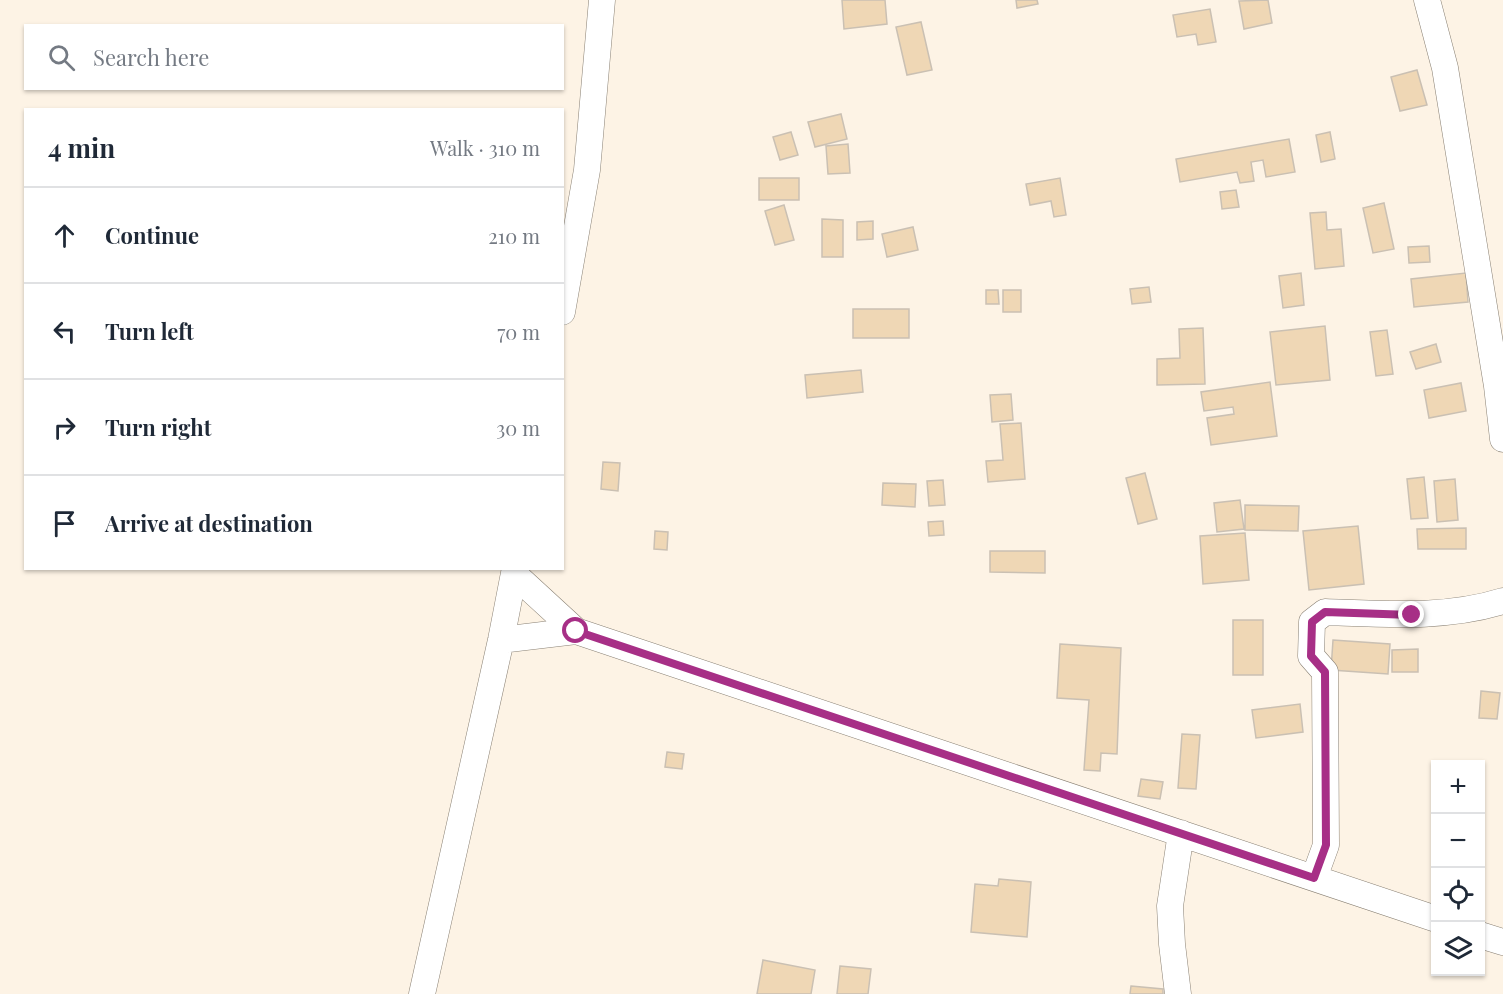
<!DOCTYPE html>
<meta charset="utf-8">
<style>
:root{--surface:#fff;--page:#f2f2f3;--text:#1f2937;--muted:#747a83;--line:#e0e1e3}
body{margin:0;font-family:"Playfair Display",serif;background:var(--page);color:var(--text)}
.controls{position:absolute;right:18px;bottom:18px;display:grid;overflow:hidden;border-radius:0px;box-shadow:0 2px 4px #0004}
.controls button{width:54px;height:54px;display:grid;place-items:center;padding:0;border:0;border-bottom:2px solid var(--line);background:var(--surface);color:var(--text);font:30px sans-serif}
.stop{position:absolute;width:18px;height:18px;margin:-14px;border:4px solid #a72f86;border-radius:50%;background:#fff}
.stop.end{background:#a72f86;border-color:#fff;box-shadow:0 2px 6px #0008}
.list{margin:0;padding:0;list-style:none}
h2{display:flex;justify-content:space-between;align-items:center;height:78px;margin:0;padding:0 24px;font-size:26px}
h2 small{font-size:20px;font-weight:400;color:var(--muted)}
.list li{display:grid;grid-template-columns:39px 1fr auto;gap:18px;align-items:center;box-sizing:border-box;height:96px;padding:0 24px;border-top:2px solid var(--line)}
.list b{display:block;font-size:22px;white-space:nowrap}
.list em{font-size:20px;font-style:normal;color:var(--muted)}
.icon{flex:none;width:33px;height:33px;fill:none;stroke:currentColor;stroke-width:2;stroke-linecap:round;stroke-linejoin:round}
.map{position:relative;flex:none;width:1503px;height:994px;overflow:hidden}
.search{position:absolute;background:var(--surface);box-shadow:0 2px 4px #0004;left:24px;top:24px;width:540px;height:66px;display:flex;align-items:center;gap:15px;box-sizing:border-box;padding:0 21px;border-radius:0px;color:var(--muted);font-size:22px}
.panel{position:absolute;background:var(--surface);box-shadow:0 2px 4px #0004;left:24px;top:108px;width:540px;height:462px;border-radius:0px}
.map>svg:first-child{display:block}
.building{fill:#efd7b5;stroke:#cac0b3;stroke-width:1.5}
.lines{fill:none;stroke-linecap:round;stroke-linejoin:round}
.minor-casing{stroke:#898074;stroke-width:27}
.minor{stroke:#fff;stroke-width:26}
.route{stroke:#a72f86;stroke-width:8}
</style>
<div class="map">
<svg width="1503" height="994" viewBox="0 0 1503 994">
<rect width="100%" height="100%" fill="#fdf3e5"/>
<!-- building -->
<path class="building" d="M842 0H885L887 24 844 29Z
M1016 0H1037L1038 4 1017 8Z
M1268 0 1272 23 1244 29 1239 1Z
M1210 9 1216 42 1198 45 1196 34 1177 37 1173 15Z
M921 22 932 70 907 75 896 27Z
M1417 70 1427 105 1400 111 1391 77Z
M841 114 847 139 815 147 808 122Z
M791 132 798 155 780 160 773 137Z
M1330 132 1335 159 1321 162 1316 135Z
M1289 139 1295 172 1266 177 1263 160 1251 162 1254 181 1240 183 1237 172 1180 182 1176 159Z
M848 144 850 173 828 174 826 146Z
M759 178H799V200H759Z
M1060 178 1066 215 1054 217 1051 201 1030 205 1026 184Z
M1236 190 1239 207 1222 209 1220 192Z
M1384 203 1394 249 1373 253 1363 208Z
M784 205 794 240 775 245 765 211Z
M1326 212 1327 230 1341 229 1344 266 1315 269 1310 213Z
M822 219 843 220V257H822Z
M873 221V239L857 240V222Z
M913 227 918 250 887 257 882 234Z
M1429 246 1430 262 1409 263 1408 247Z
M1301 273 1304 305 1283 308 1279 276Z
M1466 273 1468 302 1414 307 1411 279Z
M1149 287 1151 302 1132 304 1130 289Z
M986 290H998L999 304H986Z
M1003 290H1021V312H1003Z
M853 309H909V338H853Z
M1325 326 1330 380 1276 385 1270 332Z
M1203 328 1205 384 1157 385V359L1180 358 1179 329Z
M1387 330 1393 374 1376 376 1370 332Z
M1436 344 1441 362 1416 369 1410 352Z
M861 370 863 392 807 398 805 375Z
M1270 382 1277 436 1211 445 1207 418 1234 414 1233 407 1204 411 1201 392Z
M1461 383 1466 411 1429 418 1424 390Z
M1011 394 1013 420 992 422 990 395Z
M1021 423 1025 479 988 482 986 461 1003 460 1000 424Z
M603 462 620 463 618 491 601 489Z
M1145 473 1157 519 1138 524 1126 478Z
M1424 477 1428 518 1411 519 1407 479Z
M1455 479 1458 520 1437 522 1434 481Z
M943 480 945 505 929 506 927 481Z
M883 483 916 484 915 507 882 505Z
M1240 500 1244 529 1217 532 1214 503Z
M1245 505 1299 506 1298 531 1245 530Z
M943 521 944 535 929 536 928 522Z
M1358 526 1364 584 1309 590 1303 531Z
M1466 528V549H1418L1417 529Z
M655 531 668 532 667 550 654 549Z
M1245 533 1249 580 1203 584 1200 536Z
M990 551H1045V573L990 572Z
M1233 620H1263V675H1233Z
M1333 640 1390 644 1388 674 1331 670Z
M1060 644 1121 648 1117 754 1101 753 1100 771 1084 770 1089 700 1057 698Z
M1418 649V672H1392V650Z
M1481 691 1500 693 1497 719 1479 718Z
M1300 704 1303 732 1256 738 1252 710Z
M1182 734 1200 735 1196 789 1178 788Z
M667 752 684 754 682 769 665 767Z
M1141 779 1163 782 1160 799 1138 796Z
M999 879 1031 882 1027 937 971 932 975 884 998 886Z
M763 960 815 970 811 994H757Z
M840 966 871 969 868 994H837Z
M1131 986 1163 989V994H1130Z"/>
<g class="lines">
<defs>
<path id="minor" d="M1427 0 1445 68 1497 386 1503 439
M562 312 587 170 602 0
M514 574 576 631 1436 919
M501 640 576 631
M1314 878 1326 845 1325 672 1311 656 1312 622 1325 612C1384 614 1446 619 1503 601
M1480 935 1503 942
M422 994 501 640 515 568
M1178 994 1172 944 1170 906 1181 833"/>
</defs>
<!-- minor casing -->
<use href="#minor" class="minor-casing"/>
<!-- minor -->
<use href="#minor" class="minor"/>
</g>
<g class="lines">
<!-- route -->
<path class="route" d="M576 631 1314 878 1326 845 1325 672 1311 656 1312 622 1325 612 1412 615"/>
</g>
</svg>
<div class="controls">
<button>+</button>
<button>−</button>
<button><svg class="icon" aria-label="locate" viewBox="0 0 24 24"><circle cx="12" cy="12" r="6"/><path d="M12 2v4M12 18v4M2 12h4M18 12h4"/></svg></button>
<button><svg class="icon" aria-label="layers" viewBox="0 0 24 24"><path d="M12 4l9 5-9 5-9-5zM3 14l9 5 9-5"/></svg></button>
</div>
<div class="stop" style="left:576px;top:631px"></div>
<div class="stop end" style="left:1412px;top:615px"></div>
<div class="search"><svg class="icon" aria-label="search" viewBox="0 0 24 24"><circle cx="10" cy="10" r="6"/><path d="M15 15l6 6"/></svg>Search here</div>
<section class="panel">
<h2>4 min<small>Walk · 310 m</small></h2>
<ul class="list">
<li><svg class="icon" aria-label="ahead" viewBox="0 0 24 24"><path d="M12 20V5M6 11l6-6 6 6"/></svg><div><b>Continue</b></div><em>210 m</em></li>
<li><svg class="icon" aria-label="left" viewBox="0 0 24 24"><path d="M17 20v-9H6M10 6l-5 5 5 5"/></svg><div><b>Turn left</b></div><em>70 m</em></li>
<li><svg class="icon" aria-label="right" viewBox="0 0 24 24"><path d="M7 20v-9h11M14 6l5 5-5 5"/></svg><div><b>Turn right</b></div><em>30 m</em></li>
<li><svg class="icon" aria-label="arrive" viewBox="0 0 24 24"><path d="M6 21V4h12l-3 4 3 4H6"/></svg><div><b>Arrive at destination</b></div></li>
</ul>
</section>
</div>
